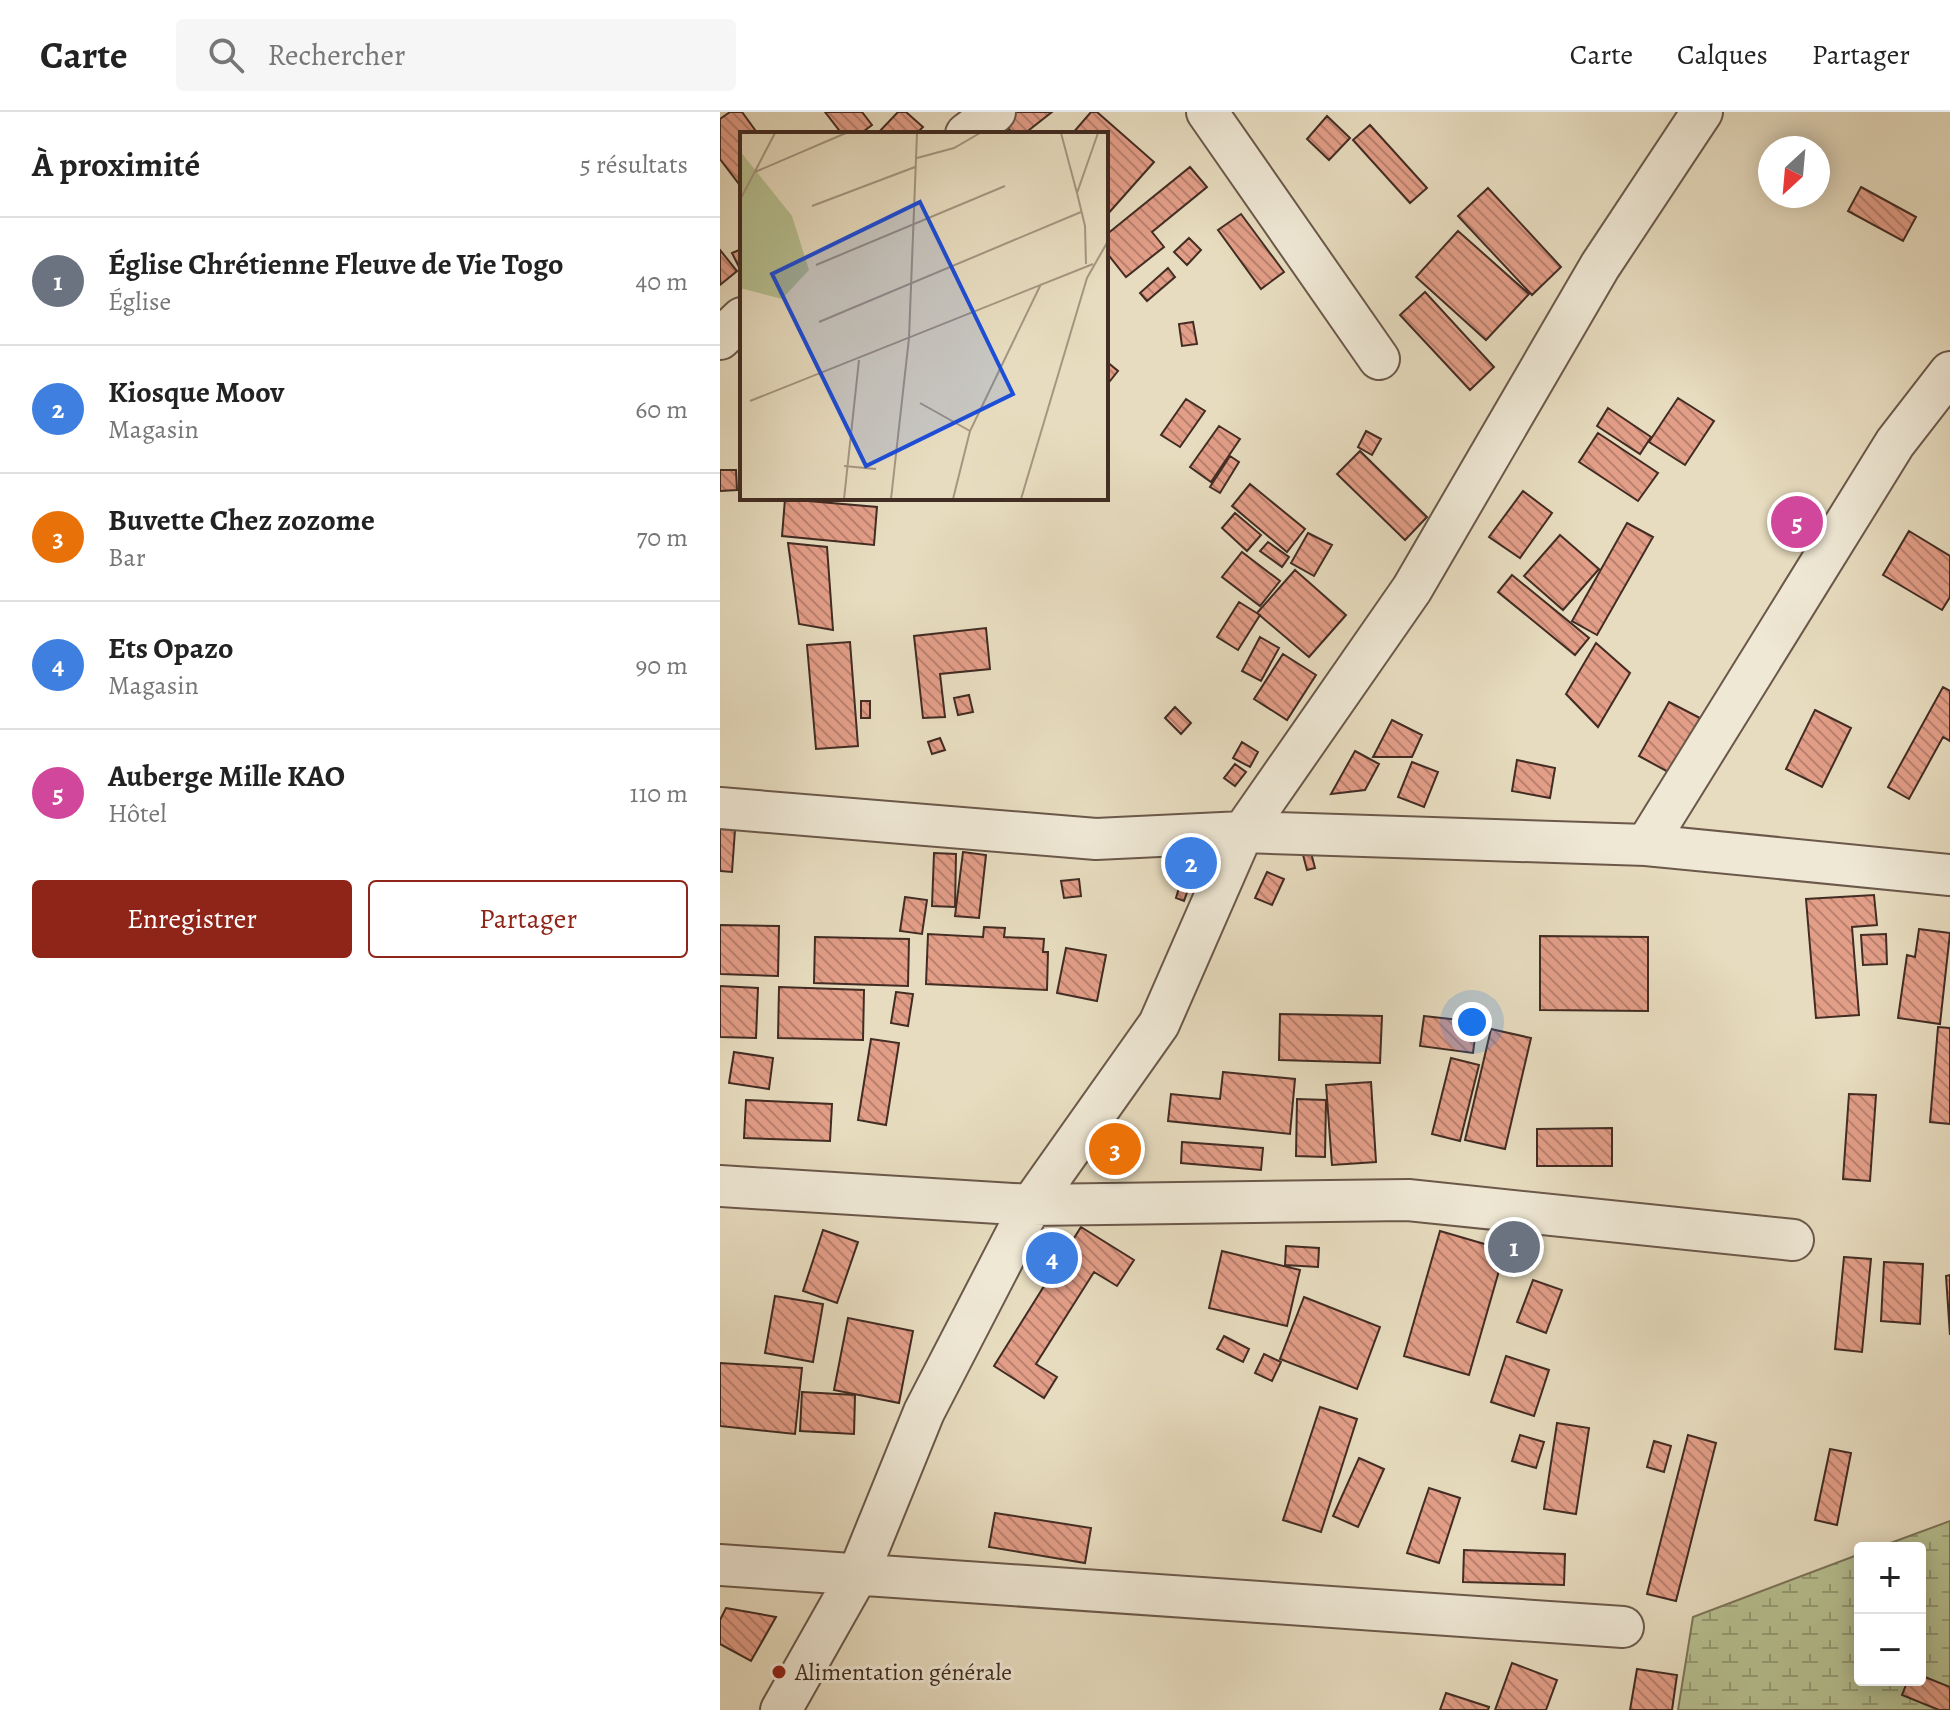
<!DOCTYPE html>
<html lang="fr">
<meta charset="utf-8">
<style>
:root{--surface:#fff;--page:#f6f6f6;--text:#222;--muted:#767676;--line:#e0e0e0;--accent:#8f2418}
body{margin:0;font-family:Alegreya,serif;background:var(--page);color:var(--text)}
.controls{position:absolute;right:24px;bottom:24px;display:grid;overflow:hidden;border-radius:8px;box-shadow:0 4px 20px #0003}
.controls button{width:72px;height:72px;display:grid;place-items:center;padding:0;border:0;border-bottom:2px solid var(--line);background:var(--surface);color:var(--text);font:40px sans-serif}
.compass{position:absolute;left:1038px;top:24px;width:72px;height:72px;border-radius:50%;background:var(--surface);box-shadow:0 4px 20px #0003;rotate:206deg}
.you{position:absolute;left:752px;top:910px;width:28px;height:28px;margin:-20px;border:6px solid #fff;border-radius:50%;background:#1a73e8;box-shadow:0 0 0 12px #1a73e833}
.badge{display:grid;place-items:center;width:52px;height:52px;border-radius:50%;background:var(--accent);color:#fff;font-size:26px;font-weight:700}
.pin{position:absolute;translate:-50% -50%;border:4px solid #fff;box-shadow:0 2px 8px #0006}
.list{margin:0;padding:0;list-style:none}
h2{display:flex;justify-content:space-between;align-items:center;height:104px;margin:0;padding:0 32px;font-size:34px}
h2 small{font-size:26px;font-weight:400;color:var(--muted)}
.list li{display:grid;grid-template-columns:52px 1fr auto;gap:24px;align-items:center;box-sizing:border-box;height:128px;padding:0 32px;border-top:2px solid var(--line)}
.list b{display:block;font-size:30px;white-space:nowrap}
.list p{margin:0;font-size:26px;white-space:nowrap;color:var(--muted)}
.list em{font-size:26px;font-style:normal;color:var(--muted)}
.actions{display:flex;gap:16px;padding:24px 32px}
.actions a{flex:1;padding:18px 0;border:2px solid var(--accent);border-radius:8px;text-align:center;font-size:28px;color:var(--accent)}
.actions .main{background:var(--accent);color:#fff}
.icon{flex:none;width:44px;height:44px;fill:none;stroke:currentColor;stroke-width:2;stroke-linecap:round;stroke-linejoin:round}
.map{position:relative;flex:none;width:1230px;height:1598px;overflow:hidden}
header{display:flex;align-items:center;gap:48px;box-sizing:border-box;height:112px;padding:0 40px;background:var(--surface);border-bottom:2px solid var(--line)}
header strong{font-size:38px}
nav{display:flex;gap:44px;margin-inline-start:auto;font-size:28px}
.search{width:560px;height:72px;background:var(--page);display:flex;align-items:center;gap:20px;box-sizing:border-box;padding:0 28px;border-radius:8px;color:var(--muted);font-size:30px}
main{display:flex}
aside{flex:1;background:var(--surface)}
.map>svg:first-child{display:block}
.wetland{fill:url(#wetland-marsh);stroke:#7c765a;stroke-width:2}
.building{fill:url(#building-back-hatch);stroke:#422c23;stroke-width:2}
.lines{fill:none;stroke-linecap:round;stroke-linejoin:round}
.minor-casing{stroke:#6b584a;stroke-width:44}
.minor{stroke:#efe8d5;stroke-width:40}
.poi-dot{fill:#8f2418;stroke:#efe8d5;stroke-width:3}
.labels{text-anchor:middle;stroke-width:6;stroke-linejoin:round;paint-order:stroke}
.poi-label{font-size:24px;fill:#422c23;stroke:#efe8d5;text-anchor:start}
.inset-road{fill:none;stroke:#a59681;stroke-width:2}
.view{fill:#1d4ed8;fill-opacity:0.15;stroke:#1d4ed8;stroke-width:4}
.inset-edge{fill:none;stroke:#422c23;stroke-width:4}
</style>
<header>
<strong>Carte</strong>
<div class="search"><svg class="icon" aria-label="search" viewBox="0 0 24 24"><circle cx="10" cy="10" r="6"/><path d="M15 15l6 6"/></svg>Rechercher</div>
<nav><a>Carte</a><a>Calques</a><a>Partager</a></nav>
</header>
<main>
<aside>
<h2>À proximité<small>5 résultats</small></h2>
<ul class="list">
<li><span class="badge" style="background:#6b7280">1</span><div><b>Église Chrétienne Fleuve de Vie Togo</b><p>Église</p></div><em>40 m</em></li>
<li><span class="badge" style="background:#3f7fe0">2</span><div><b>Kiosque Moov</b><p>Magasin</p></div><em>60 m</em></li>
<li><span class="badge" style="background:#e8710a">3</span><div><b>Buvette Chez zozome</b><p>Bar</p></div><em>70 m</em></li>
<li><span class="badge" style="background:#3f7fe0">4</span><div><b>Ets Opazo</b><p>Magasin</p></div><em>90 m</em></li>
<li><span class="badge" style="background:#d1479c">5</span><div><b>Auberge Mille KAO</b><p>Hôtel</p></div><em>110 m</em></li>
</ul>
<div class="actions"><a class="main">Enregistrer</a><a>Partager</a></div>
</aside>
<div class="map">
<svg width="1230" height="1598" viewBox="0 0 1230 1598">
<defs>
<pattern id="wetland-marsh" width="20" height="14" patternUnits="userSpaceOnUse" patternTransform="scale(2)"><rect width="20" height="14" fill="#b7c091"/><path d="M1 5h8M5 5V1M11 12h8M15 12V8" fill="none" stroke="#969c76"/></pattern>
<pattern id="building-back-hatch" width="6" height="6" patternUnits="userSpaceOnUse" patternTransform="scale(2)"><rect width="6" height="6" fill="#e39e88"/><path d="M-1 5l2 2M0 0l6 6M5-1l2 2" fill="none" stroke="#ba816f"/></pattern>
</defs>
<rect width="100%" height="100%" fill="#e7dcbf"/>
<filter id="stains"><feTurbulence type="fractalNoise" baseFrequency=".0025" numOctaves="4"/><feColorMatrix values="0 0 0 0 .2 0 0 0 0 .09 0 0 0 0 .02 0 0 0 .5 -.17"/></filter>
<radialGradient id="worn" r=".72"><stop offset=".6" stop-color="#630" stop-opacity="0"/><stop offset="1" stop-color="#630" stop-opacity=".3"/></radialGradient>
<!-- wetland -->
<path class="wetland" d="M1230 1409V1598H958L973 1505 1140 1442V1568H1200V1436H1157Z"/>
<!-- building -->
<path class="building" d="M10 0H22L38 22H22V76L0 47V7Z
M105 0H142L152 13 140 22H122Z
M178 0H186L203 15 196 22H157Z
M285 0H332L304 22H293L279 5Z
M371 0H377L434 50 386 104V22H352Z
M607 4 630 26 609 48 587 27Z
M650 13 707 76 690 91 633 28Z
M470 55 487 75 432 120 444 135 406 165 386 140V123Z
M1141 75 1196 105 1183 129 1128 99Z
M768 76 841 155 812 183 738 104Z
M521 102 564 160 541 177 498 118Z
M738 119 809 182 766 228 696 165Z
M469 126 481 138 467 153 454 140Z
M0 138 17 159 0 173Z
M19 138 22 145 20 157 12 141Z
M448 156 455 165 427 189 420 181Z
M705 180 774 255 750 278 680 203Z
M473 210 477 232 462 234 459 212Z
M386 249 398 259 386 274Z
M958 286 994 309 965 353 929 330Z
M466 287 485 299 460 335 441 323Z
M888 296 931 325 920 342 877 314Z
M499 314 520 327 491 370 470 355Z
M646 319 661 327 652 343 638 335Z
M878 321 938 361 918 389 859 350Z
M640 339 707 405 685 428 617 362Z
M510 344 519 350 500 381 490 375Z
M0 358H16L17 378 0 379Z
M530 372 585 417 567 440 512 394Z
M803 379 832 401 800 446 769 425Z
M65 387 157 395 154 433 62 424Z
M515 401 541 423 527 439 502 416Z
M907 411 933 425 877 523 852 509Z
M1189 419 1230 444V485L1222 498 1163 463Z
M588 421 612 433 594 464 571 451Z
M840 423 879 457 843 498 804 464Z
M548 430 569 445 562 455 540 439Z
M68 431 107 435 113 518 79 512Z
M522 440 560 469 540 494 502 465Z
M575 458 626 503 589 545 537 501Z
M792 463 869 526 855 543 778 480Z
M519 490 540 503 518 538 497 525Z
M266 516 270 557 220 562 225 605 203 606 194 524Z
M540 525 559 536 541 569 522 559Z
M130 530 138 634 96 637 87 533Z
M876 531 910 561 878 615 846 582Z
M563 542 596 563 567 608 534 587Z
M1223 575 1230 579V629L1223 625 1189 687 1168 675Z
M249 583 253 600 238 603 234 586Z
M141 589H150V606H141Z
M949 590 980 606 950 661 919 644Z
M455 595 471 611 461 622 445 606Z
M1095 598 1131 616 1102 675 1066 657Z
M672 608 702 623 692 645H653Z
M220 626 225 638 212 642 208 630Z
M522 630 538 640 530 655 513 646Z
M635 639 659 652 645 678 611 682Z
M797 648 835 656 830 686 792 679Z
M692 650 718 660 704 695 678 685Z
M515 652 526 660 515 674 504 666Z
M0 717 15 718 12 760 0 759Z
M590 737 595 756 587 758 582 739Z
M243 740 266 743 259 806 235 804Z
M214 741 236 742 235 795 212 794Z
M547 760 564 767 552 793 535 786Z
M359 767 361 784 344 786 341 769Z
M461 769 470 772 464 789 456 786Z
M1154 783 1157 813 1132 815 1139 903 1096 906 1086 787Z
M185 785 207 788 202 822 180 819Z
M0 813 59 814 58 864 0 862Z
M264 815 285 816 284 825 324 827 323 840H328L327 878 206 872 208 822 263 825Z
M1199 817 1230 821 1220 912 1178 906 1187 843 1195 845Z
M1166 822 1167 852 1143 853 1141 823Z
M820 824 928 825V899L820 898Z
M95 825 189 827 188 874 94 871Z
M346 836 386 843 377 889 337 881Z
M0 874 38 876 36 926 0 925Z
M59 875 144 878 143 928 58 926Z
M176 880 193 882 188 914 171 911Z
M560 902 662 904 660 951 559 948Z
M704 904 757 910 753 941 700 934Z
M1218 915 1230 916V1012L1210 1010Z
M771 917 811 926 785 1037 745 1028Z
M151 927 179 931 166 1013 138 1008Z
M14 940 53 946 49 977 9 971Z
M731 946 759 953 740 1029 712 1022Z
M503 960 575 967 570 1022 448 1009 451 982 500 987Z
M651 970 656 1050 612 1053 606 973Z
M1129 982 1156 983 1150 1069 1123 1067Z
M577 987 606 988 605 1045 576 1044Z
M26 988 112 992 110 1029 24 1026Z
M892 1016V1054H817V1017Z
M462 1030 543 1036 541 1058 461 1051Z
M361 1115 414 1148 397 1174 374 1160 316 1252 337 1265 324 1286 274 1254Z
M103 1118 138 1130 117 1191 83 1179Z
M720 1119 785 1138 749 1263 684 1244Z
M566 1134 599 1136 598 1155 565 1153Z
M502 1139 580 1158 567 1214 489 1196Z
M1124 1145 1151 1147 1142 1240 1115 1237Z
M1164 1150 1203 1152 1200 1212 1161 1209Z
M1230 1163V1223L1226 1164Z
M813 1168 842 1178 826 1221 797 1210Z
M55 1184 103 1192 93 1250 45 1241Z
M584 1185 660 1215 637 1277 560 1247Z
M128 1206 193 1219 179 1291 114 1278Z
M504 1224 529 1237 523 1250 497 1237Z
M544 1242 561 1250 552 1269 535 1261Z
M786 1244 829 1258 814 1304 771 1290Z
M0 1251 82 1256 75 1322 0 1314Z
M82 1280 135 1283 134 1322 80 1319Z
M600 1295 637 1307 601 1420 563 1408Z
M837 1311 869 1316 856 1402 824 1397Z
M800 1323 824 1330 816 1356 792 1349Z
M968 1323 996 1331 956 1489 927 1482Z
M934 1329 951 1334 944 1360 927 1355Z
M1110 1337 1131 1341 1117 1413 1095 1408Z
M639 1346 664 1357 638 1415 613 1404Z
M709 1376 740 1386 719 1451 687 1441Z
M275 1401 371 1416 365 1451 269 1435Z
M744 1438 845 1442 844 1473 743 1470Z
M6 1496 56 1505 31 1549 0 1532V1508Z
M792 1551 837 1568 826 1598H775Z
M917 1557 957 1563 952 1598H910Z
M1200 1563 1230 1575V1598H1219L1182 1583 1188 1568H1200Z
M726 1581 769 1595 768 1598H720Z"/>
<g class="lines">
<defs>
<path id="minor" d="M487 0 659 247
M246 22 275 0
M0 227 22 206
M0 696 376 727 523 720 926 733 1230 763
M926 733 1175 331 1230 260
M0 1074 311 1093 688 1088 1073 1128
M0 1453 903 1515
M61 1598 139 1460 204 1300 311 1093 439 912 523 720 692 477 880 154 982 0"/>
</defs>
<!-- minor casing -->
<use href="#minor" class="minor-casing"/>
<!-- minor -->
<use href="#minor" class="minor"/>
</g>
<!-- markers -->
<circle class="poi-dot" cx="59" cy="1560" r="8"/>
<g class="labels">
<!-- poi labels -->
<g class="poi-label">
<text x="75" y="1568">Alimentation générale</text>
</g>
</g>
<!-- overview -->
<g transform="translate(20 20)">
<rect width="368" height="368" fill="#e7dcbf"/>
<path d="M0 19 52 84 69 138 42 167 0 156Z" fill="#b7c091"/>
<path class="inset-road" d="M321 1 337 61M177 26 214 16 240 1M15 40 106 1M0 68 35 1M72 74 175 35M346 132 345 94 337 61 358 1M76 133 265 54M79 190 341 80M10 269 353 132M180 271 230 299M104 334 136 337M104 367 119 228M151 367 169 206 177 1M213 367 230 299 301 152M281 367 347 146 368 109"/>
<path class="view" d="M180 70 273 262 126 334 32 142Z"/>
<rect width="368" height="368" class="inset-edge"/>
</g>
<rect width="100%" height="100%" filter="url(#stains)"/>
<rect width="100%" height="100%" fill="url(#worn)"/>
</svg>
<div class="controls">
<button>+</button>
<button>−</button>
</div>
<svg class="compass" viewBox="-18 -18 36 36"><path d="M0-13l5 13h-10z" fill="#e53935"/><path d="M0 13l5-13h-10z" fill="#767676"/></svg>
<div class="you"></div>
<div class="pin badge" style="left:794px;top:1135px;background:#6b7280">1</div>
<div class="pin badge" style="left:471px;top:751px;background:#3f7fe0">2</div>
<div class="pin badge" style="left:395px;top:1037px;background:#e8710a">3</div>
<div class="pin badge" style="left:332px;top:1146px;background:#3f7fe0">4</div>
<div class="pin badge" style="left:1077px;top:410px;background:#d1479c">5</div>
</div>
</main>
